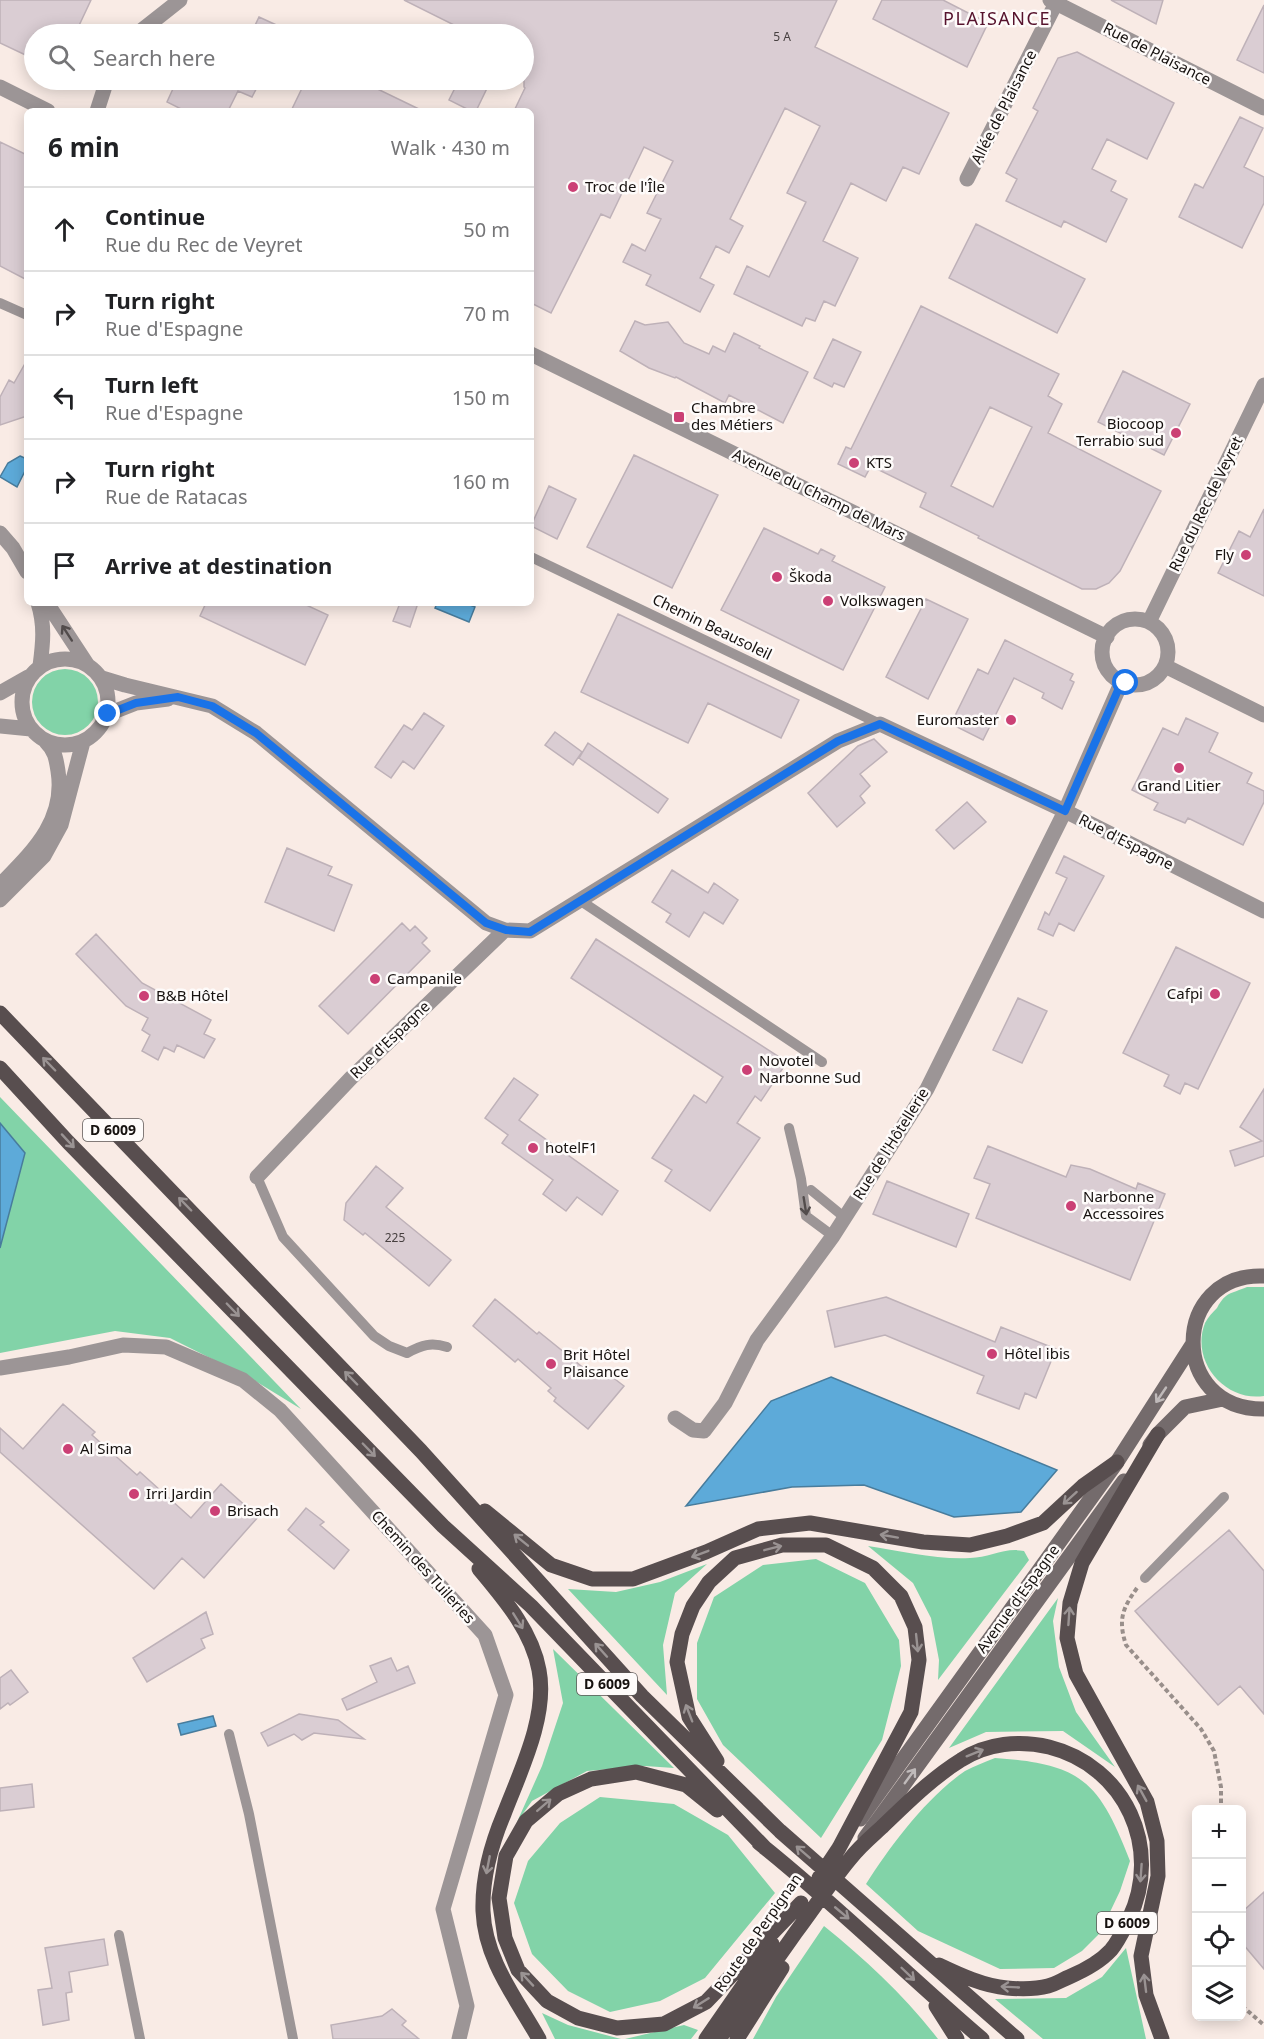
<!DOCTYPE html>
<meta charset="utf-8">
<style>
:root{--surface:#fff;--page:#f6f6f6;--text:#202124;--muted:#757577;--line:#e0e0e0}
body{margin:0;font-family:"Noto Sans",sans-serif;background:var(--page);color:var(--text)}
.controls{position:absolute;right:18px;bottom:18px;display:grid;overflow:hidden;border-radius:9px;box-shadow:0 3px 15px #0003}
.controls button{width:54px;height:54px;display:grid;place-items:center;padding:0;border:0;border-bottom:2px solid var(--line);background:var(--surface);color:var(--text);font:30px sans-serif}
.stop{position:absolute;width:18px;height:18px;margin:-14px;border:4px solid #1a73e8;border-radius:50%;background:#fff}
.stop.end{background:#1a73e8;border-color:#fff;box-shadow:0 2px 6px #0008}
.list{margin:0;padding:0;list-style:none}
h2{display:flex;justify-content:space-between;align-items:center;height:78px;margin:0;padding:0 24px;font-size:26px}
h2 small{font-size:20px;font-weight:400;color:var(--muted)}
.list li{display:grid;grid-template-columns:39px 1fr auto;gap:18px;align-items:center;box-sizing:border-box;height:84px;padding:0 24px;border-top:2px solid var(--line)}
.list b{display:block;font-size:22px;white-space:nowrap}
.list p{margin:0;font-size:20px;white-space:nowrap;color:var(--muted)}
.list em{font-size:20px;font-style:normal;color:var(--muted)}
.icon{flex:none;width:33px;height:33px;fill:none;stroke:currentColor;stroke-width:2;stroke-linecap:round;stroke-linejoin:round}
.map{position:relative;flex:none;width:1264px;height:2039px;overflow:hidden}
.search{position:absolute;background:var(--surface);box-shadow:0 3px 15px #0003;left:24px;top:24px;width:510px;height:66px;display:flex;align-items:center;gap:15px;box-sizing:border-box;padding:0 21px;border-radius:33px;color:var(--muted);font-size:22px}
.panel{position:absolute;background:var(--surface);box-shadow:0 3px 15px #0003;left:24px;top:108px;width:510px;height:498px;border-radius:9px}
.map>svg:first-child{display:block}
.green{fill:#82d3a8}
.water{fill:#5daad9;stroke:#487c9c;stroke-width:1.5}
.building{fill:#dacdd3;stroke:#beb1b8;stroke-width:1.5;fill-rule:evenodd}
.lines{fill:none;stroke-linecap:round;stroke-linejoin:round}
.path{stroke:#998f8b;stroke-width:4;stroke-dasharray:4.5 3;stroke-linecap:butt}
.service{stroke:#9c9596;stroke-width:10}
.minor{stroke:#9c9596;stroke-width:15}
.secondary{stroke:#746b6c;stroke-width:15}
.primary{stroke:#584e4f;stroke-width:15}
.oneway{stroke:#524c4c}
.oneway2{stroke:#9a9393}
.oneway3{stroke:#c0baba}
.route{stroke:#1a73e8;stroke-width:8}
.poi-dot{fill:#cb4075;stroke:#fefbfa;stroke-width:2}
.labels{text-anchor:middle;stroke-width:5;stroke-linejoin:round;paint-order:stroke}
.number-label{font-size:12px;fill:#474040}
.shield{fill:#fefbfa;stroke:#5c5756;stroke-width:1.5}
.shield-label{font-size:14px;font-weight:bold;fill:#16110f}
.street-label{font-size:15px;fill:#16110f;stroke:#fefbfa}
.poi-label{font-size:15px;fill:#16110f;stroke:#fefbfa;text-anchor:start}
.quarter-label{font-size:18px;letter-spacing:1.5px;fill:#56132d;stroke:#fefbfa}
</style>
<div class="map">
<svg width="1264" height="2039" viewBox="0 0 1264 2039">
<rect width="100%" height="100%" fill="#f9ebe5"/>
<!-- green -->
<path class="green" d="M32 702a33 33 0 1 1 66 0a33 33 0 1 1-66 0Z
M0 1097 301 1409 252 1379 170 1338 115 1331 0 1353Z
M1247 1287H1264V1396C1225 1402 1190 1361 1205 1323 1208 1317 1213 1312 1217 1308 1219 1304 1222 1299 1226 1296 1231 1292 1241 1290 1247 1287Z
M868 1546C899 1551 939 1560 970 1558 989 1558 1005 1547 1024 1551L1029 1560 938 1680 939 1660 931 1618 913 1583Z
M816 1559 865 1583 899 1640 901 1666 882 1740 821 1838 723 1745 697 1699V1643L714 1597 763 1565Z
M707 1564 675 1593 663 1645 667 1695 568 1589 616 1592 660 1582Z
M1058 1598 1053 1621 1059 1667 1076 1712 1115 1767 1063 1731 986 1732 949 1748Z
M553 1649 674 1768 645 1766 587 1771 532 1801 517 1822 542 1766 563 1703Z
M995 1758C1083 1764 1099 1782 1130 1861L1120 1891 1100 1933 1082 1951 1054 1968 1000 1969 918 1931 866 1884C891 1845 926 1798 965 1771 974 1766 985 1762 995 1758Z
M600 1797 674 1804 728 1835 775 1893 705 1978 660 2001 610 2012 568 1991 532 1954 514 1903 528 1861 560 1823Z
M824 1926C866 1960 905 1996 938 2039H753L776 1997Z
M1126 1948 1146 2039H1043L995 1999 1066 1998 1102 1977Z
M542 2013 568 2025 621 2039H555Z
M684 2025 698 2030 691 2039H625Z"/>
<!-- water -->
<path class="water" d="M20 456 27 459V467L17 487 0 477 8 463Z
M437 603H465L475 607 469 622 435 608Z
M0 1123 25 1153 0 1248Z
M831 1377 1057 1470 1021 1512 954 1517 864 1485 792 1487 686 1506 771 1401Z
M213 1716 216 1726 181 1735 178 1724Z"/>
<!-- building -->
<path class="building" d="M0 0H91L75 34H34V59L0 43Z
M404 0H837L815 47 949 113 919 174 903 167 886 201 851 183 823 241 858 258 835 306 824 301 815 321 806 318 802 326 734 294 747 266 769 277 806 202 787 193 820 126 785 108 730 219 743 226 729 253 716 246 700 278 714 285 700 312 646 285 651 275 623 262 632 244 645 251 661 219 647 213 673 161 644 147 610 218 601 214 551 313 531 303V111H514L525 88 524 87V34H472Z
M882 0H943L988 23 967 67 873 19Z
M1111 0H1163L1156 24Z
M1264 5V73L1237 60Z
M259 17 296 34H251Z
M1077 52 1174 103 1147 159 1107 139 1092 169 1116 181 1111 191 1127 199 1106 242 1064 221 1061 227 1006 201 1017 179 1006 173 1038 111 1033 108 1058 58Z
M177 80H261L252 97 238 91 228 111H185L167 102Z
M306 80H359L423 111H291Z
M459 80H491L476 111H471L449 100Z
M1240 117 1263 128 1244 167 1264 177V203L1242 248 1179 217 1195 184 1203 188Z
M0 142 27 155V280L0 266Z
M976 224 1085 279 1057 333 949 278Z
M921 306 1059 374 1048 396 1062 404 1048 433 1161 491 1120 571 1109 583 1096 589H1082L978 538 979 536 920 507 926 493 871 466 865 477 838 464 846 447 851 449ZM990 407 1032 427 993 507 951 486Z
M635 321 645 325 668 322 684 343 709 354 713 346 725 352 734 333 760 346 759 348 808 372 783 423 729 395 725 403 676 377 675 378 649 368 620 351Z
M833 339 861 352 844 387 834 383 832 387 814 378Z
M27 360V416L0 425V397L9 380 14 383Z
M1123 371 1190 404 1164 455 1098 422Z
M634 455 718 495 672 588 587 547Z
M549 486 576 499 557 539 531 526Z
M1264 509V596L1218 573 1239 531 1250 537Z
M764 528 818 554 821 549 835 556 832 561 885 587 843 670 721 610Z
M926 599 968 619 928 699 886 677Z
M206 603H302L328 615 305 665 200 616Z
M400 603H418L410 627 393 621Z
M618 614 799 700 781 738 708 703 688 743 581 692Z
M1005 640 1073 674 1070 680 1074 682 1062 709 1042 698 1044 693 1014 678 983 740 951 724 978 669 988 674Z
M424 713 444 726 414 769 403 761 391 778 375 767 404 725 412 730Z
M1186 718 1218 733 1209 752 1252 773 1247 783 1264 791V802L1243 845 1188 818 1185 823 1154 810 1158 803 1132 790 1163 728 1178 735Z
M555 732 582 752 573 765 545 745Z
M874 739 887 752 860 774 870 786 860 796 865 803 837 827 808 793 858 746Z
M588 743 668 799 658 813 579 758Z
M967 802 986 822 954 849 936 830Z
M287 848 332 867 328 875 352 885 334 931 265 902Z
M1064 856 1104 876 1074 931 1059 923 1053 936 1038 929 1045 912 1049 915 1067 878 1056 873Z
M672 870 708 893 714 883 738 900 723 924 704 912 689 937 666 922 671 914 652 902Z
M402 923 410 931 415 926 427 938 422 943 430 951 348 1034 319 1006Z
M96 934 142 983 211 1020 204 1034 215 1039 204 1058 177 1045 174 1052 164 1047 158 1060 142 1051 150 1035 142 1030 148 1018 126 1006 76 954Z
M596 939 787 1062 761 1101 755 1096 737 1123 760 1138 710 1211 665 1181 672 1170 652 1158 694 1095 706 1103 723 1077 571 978Z
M1176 947 1250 983 1198 1089 1185 1083 1180 1094 1164 1086 1169 1075 1123 1053Z
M1018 998 1047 1011 1022 1063 993 1050Z
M514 1078 538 1095 519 1120 618 1191 602 1215 577 1197 566 1211 543 1194 553 1180 502 1143 508 1135 485 1118Z
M1264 1089V1156L1235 1166 1230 1151 1262 1141 1240 1127Z
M988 1146 1066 1177 1071 1165 1090 1169 1136 1189 1138 1183 1165 1194 1130 1280 976 1218 990 1184 974 1178Z
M376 1166 403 1188 386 1207 451 1260 429 1286 365 1233 363 1235 344 1220 346 1203Z
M887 1181 969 1214 956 1247 873 1214Z
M886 1297 995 1342 1001 1327 1056 1349 1036 1398 1025 1393 1019 1409 977 1393 984 1376 885 1335 835 1347 827 1311Z
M495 1299 537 1334 539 1332 596 1378 603 1370 624 1386 588 1429 554 1401 556 1398 548 1391 551 1388 518 1359 515 1362 473 1326Z
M63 1404 95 1432 92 1435 137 1475 140 1472 191 1518 221 1484 258 1517 204 1578 182 1558 154 1589 0 1452V1428L23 1449Z
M306 1508 324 1522 320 1525 349 1550 334 1569 288 1530Z
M1229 1530 1264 1571V1714L1240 1686 1218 1705 1135 1611Z
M206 1612 213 1634 201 1639 205 1648 147 1682 133 1658Z
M391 1658 397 1671 408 1666 415 1683 347 1710 342 1699 377 1682 370 1666Z
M11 1670 28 1692 10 1705 8 1703 0 1709V1678Z
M299 1714 338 1720 364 1739 314 1733 302 1740 294 1734 268 1746 261 1733Z
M32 1784 34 1807 0 1811V1788Z
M1264 1892V1969L1242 1943V1912Z
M104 1939 108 1965 69 1972 72 1992 66 1993 69 2020 43 2025 38 1990 52 1988 45 1948Z
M392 2009 406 2021 402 2025 419 2039H333L331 2025 382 2016Z"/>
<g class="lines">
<!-- path -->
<path class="path" d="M1137 1588C1122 1609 1118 1620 1126 1645L1201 1729 1214 1751 1221 1787V1810
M1242 2006 1264 2025"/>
<!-- service -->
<path class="service" d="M0 303 27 315
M531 557 880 724
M581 901 822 1062
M789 1128 801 1179 806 1216 833 1236
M257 1177 283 1237 374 1336 389 1346 407 1353C422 1345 431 1342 447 1347
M811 1190 844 1217
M1145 1578 1224 1497
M229 1734 249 1814 293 2039
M119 1935 140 2039"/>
<!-- minor -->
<path class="minor" d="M1050 0 1264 108
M137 34 180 0
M0 87 48 111
M97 111 107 80
M967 179 1056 3
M531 354 1107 637
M0 533 13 548 27 572
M38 603C45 625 43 643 40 666
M47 603 87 664
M1102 652a33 33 0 1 1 66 0a33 33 0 1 1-66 0Z
M1149 622 1264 385
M22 702a43 43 0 1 1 86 0a43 43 0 1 1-86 0Z
M1165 666 1264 715
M102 678 125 685 212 706 256 733 486 923 505 930
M0 693 28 677
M108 714 136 703 168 699
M0 726 31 729
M0 885C32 852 66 821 58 771 56 758 55 751 46 742
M0 900 44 856 61 825 83 742
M257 1177 351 1078 505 930 530 931 838 741 880 724 1065 811 1264 911
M0 1368 69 1357 123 1345 166 1347 243 1380 280 1410 485 1635 506 1695 443 1909 467 2006 459 2039
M675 1418 693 1430 704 1431 725 1403 757 1340 833 1236 927 1089 1065 811 1122 681"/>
<!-- secondary -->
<path class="secondary" d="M1264 1276C1171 1272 1168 1410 1264 1409
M1150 1445 1158 1434 1185 1407 1223 1399
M860 1819 1117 1462 1192 1345
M865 1838 1124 1481"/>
<!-- primary -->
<path class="primary" d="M0 1013 421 1451 642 1696 780 1831 1017 2039
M0 1068 68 1142 443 1526 531 1606 765 1848
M1158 1434 1082 1563 1070 1603 1067 1638 1076 1674 1147 1802 1157 1841 1158 1876 1141 1956 1146 1995 1162 2039
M485 1511 551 1565 592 1579H633L706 1552 758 1529 810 1523 923 1542 970 1545 1007 1536 1043 1523 1083 1486 1117 1462
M479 1569C504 1599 532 1631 539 1670 548 1716 520 1772 504 1814 491 1845 482 1877 483 1911 485 1960 516 1998 539 2039
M717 1761 689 1717 677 1662 682 1634 693 1606 709 1582 735 1558 782 1545H826L873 1568 901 1596 915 1627 919 1660 911 1712 839 1848 819 1878
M717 1810 686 1785 636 1772 591 1779 558 1794 526 1821 506 1856 499 1898 505 1938 518 1970 547 2001 578 2018 617 2028 664 2024 706 2002 801 1903
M759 1843C837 1905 907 1975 982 2039
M936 2006 957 2039
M706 2039 772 1944
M719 2039C745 2003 771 1968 796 1932 814 1908 831 1882 850 1859 859 1847 871 1837 882 1827 907 1803 932 1778 961 1760 987 1743 1020 1740 1049 1747 1125 1766 1163 1848 1129 1919 1124 1929 1118 1942 1111 1950 1100 1962 1083 1971 1069 1977 1062 1980 1055 1984 1048 1986 1037 1989 1019 1989 1007 1988 984 1986 960 1975 939 1965
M737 2039 782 1968"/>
</g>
<!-- one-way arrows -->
<defs><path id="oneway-shaft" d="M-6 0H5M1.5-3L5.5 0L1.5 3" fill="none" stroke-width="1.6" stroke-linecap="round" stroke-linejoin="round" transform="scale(1.5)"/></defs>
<g class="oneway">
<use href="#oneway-shaft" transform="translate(67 633) rotate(-123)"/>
<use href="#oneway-shaft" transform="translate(805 1206) rotate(81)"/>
</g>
<g class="oneway2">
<use href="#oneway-shaft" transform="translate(49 1064) rotate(-134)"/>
<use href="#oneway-shaft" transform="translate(68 1141) rotate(47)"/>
<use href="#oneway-shaft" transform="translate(185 1204) rotate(-134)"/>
<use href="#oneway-shaft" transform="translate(233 1310) rotate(46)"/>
<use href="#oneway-shaft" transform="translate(351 1378) rotate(-134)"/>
<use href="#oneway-shaft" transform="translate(369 1450) rotate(46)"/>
<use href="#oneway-shaft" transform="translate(1070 1498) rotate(138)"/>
<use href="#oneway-shaft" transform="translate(889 1536) rotate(-170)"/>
<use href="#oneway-shaft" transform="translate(521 1540) rotate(-141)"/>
<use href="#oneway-shaft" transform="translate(773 1548) rotate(-14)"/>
<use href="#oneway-shaft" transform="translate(700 1554) rotate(159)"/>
<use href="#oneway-shaft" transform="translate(1069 1616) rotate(-86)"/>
<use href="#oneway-shaft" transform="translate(518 1621) rotate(58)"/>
<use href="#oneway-shaft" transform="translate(917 1643) rotate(84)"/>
<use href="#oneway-shaft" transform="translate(601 1650) rotate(-132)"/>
<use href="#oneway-shaft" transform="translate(689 1713) rotate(-111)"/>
<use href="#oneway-shaft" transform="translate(975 1753) rotate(-22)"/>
<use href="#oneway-shaft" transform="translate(1142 1793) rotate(-119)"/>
<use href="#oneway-shaft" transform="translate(544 1805) rotate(-41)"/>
<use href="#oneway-shaft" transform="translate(803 1852) rotate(-139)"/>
<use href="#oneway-shaft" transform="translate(488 1865) rotate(101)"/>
<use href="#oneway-shaft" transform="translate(1141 1873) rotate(94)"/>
<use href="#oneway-shaft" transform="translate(842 1913) rotate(40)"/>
<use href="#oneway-shaft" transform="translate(908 1974) rotate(44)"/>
<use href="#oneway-shaft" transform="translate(527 1979) rotate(-133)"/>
<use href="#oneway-shaft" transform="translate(1145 1983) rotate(-97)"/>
<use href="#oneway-shaft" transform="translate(1010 1987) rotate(-177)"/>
<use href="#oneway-shaft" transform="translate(701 2003) rotate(148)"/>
</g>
<g class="oneway3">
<use href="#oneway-shaft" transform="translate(1161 1395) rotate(124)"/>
<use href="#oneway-shaft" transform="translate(910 1776) rotate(-54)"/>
</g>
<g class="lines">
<!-- route -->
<path class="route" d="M108 714 136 703 178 697 212 706 256 733 486 923 506 930 530 932 838 741 880 724 1065 811 1122 681 1126 683"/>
</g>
<!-- markers -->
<g class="poi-dot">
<circle cx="573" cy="187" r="6"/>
<rect x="673" y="411" width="12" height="12" rx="3"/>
<circle cx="1176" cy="433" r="6"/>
<circle cx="854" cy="463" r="6"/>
<circle cx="1246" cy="555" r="6"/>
<circle cx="777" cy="577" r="6"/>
<circle cx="828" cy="601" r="6"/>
<circle cx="1011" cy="720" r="6"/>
<circle cx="1179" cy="768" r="6"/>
<circle cx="375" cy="979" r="6"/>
<circle cx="1215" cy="994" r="6"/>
<circle cx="144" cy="996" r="6"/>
<circle cx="747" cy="1070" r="6"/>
<circle cx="533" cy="1148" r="6"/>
<circle cx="1071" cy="1206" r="6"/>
<circle cx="992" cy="1354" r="6"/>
<circle cx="551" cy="1364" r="6"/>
<circle cx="68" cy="1449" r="6"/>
<circle cx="134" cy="1494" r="6"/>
<circle cx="215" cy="1511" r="6"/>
</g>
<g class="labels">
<!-- number labels -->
<g class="number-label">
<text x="782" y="41">5 A</text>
<text x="395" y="1242">225</text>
</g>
<!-- shield labels -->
<g class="shield">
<rect x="83" y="1119" width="60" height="22" rx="4.5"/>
<rect x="577" y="1673" width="60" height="22" rx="4.5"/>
<rect x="1097" y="1912" width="60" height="22" rx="4.5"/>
</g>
<g class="shield-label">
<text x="113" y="1135">D 6009</text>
<text x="607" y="1689">D 6009</text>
<text x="1127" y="1928">D 6009</text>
</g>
<!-- street labels -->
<g class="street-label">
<text transform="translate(1157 54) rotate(27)" y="5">Rue de Plaisance</text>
<text transform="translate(1004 107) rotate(-63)" y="5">Allée de Plaisance</text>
<text transform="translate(819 495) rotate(26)" y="5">Avenue du Champ de Mars</text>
<text transform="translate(1206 504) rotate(-64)" y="5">Rue du Rec de Veyret</text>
<text transform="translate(712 627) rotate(26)" y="5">Chemin Beausoleil</text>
<text transform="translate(1126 842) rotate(27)" y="5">Rue d'Espagne</text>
<text transform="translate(390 1040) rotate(-44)" y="5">Rue d'Espagne</text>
<text transform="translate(891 1144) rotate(-58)" y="5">Rue de l'Hôtellerie</text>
<text transform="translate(423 1567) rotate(48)" y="5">Chemin des Tuileries</text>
<text transform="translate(1018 1599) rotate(-54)" y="5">Avenue d'Espagne</text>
<text transform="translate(758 1933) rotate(-55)" y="5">Route de Perpignan</text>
</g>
<!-- poi labels -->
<g class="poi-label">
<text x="585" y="192">Troc de l'Île</text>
<text x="691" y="413">Chambre<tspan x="691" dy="17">des Métiers</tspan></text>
<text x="1164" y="429" text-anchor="end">Biocoop<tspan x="1164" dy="17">Terrabio sud</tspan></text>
<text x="866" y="468">KTS</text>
<text x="1234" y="560" text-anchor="end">Fly</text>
<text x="789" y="582">Škoda</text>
<text x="840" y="606">Volkswagen</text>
<text x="999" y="725" text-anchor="end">Euromaster</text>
<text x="1179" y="791" text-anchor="middle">Grand Litier</text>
<text x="387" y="984">Campanile</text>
<text x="1203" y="999" text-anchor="end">Cafpi</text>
<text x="156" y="1001">B&amp;B Hôtel</text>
<text x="759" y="1066">Novotel<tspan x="759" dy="17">Narbonne Sud</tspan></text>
<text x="545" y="1153">hotelF1</text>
<text x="1083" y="1202">Narbonne<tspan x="1083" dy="17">Accessoires</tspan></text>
<text x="1004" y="1359">Hôtel ibis</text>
<text x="563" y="1360">Brit Hôtel<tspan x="563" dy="17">Plaisance</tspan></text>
<text x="80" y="1454">Al Sima</text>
<text x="146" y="1499">Irri Jardin</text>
<text x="227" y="1516">Brisach</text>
</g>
<!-- quarter labels -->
<g class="quarter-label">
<text x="997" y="25">PLAISANCE</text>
</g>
</g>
</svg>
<div class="controls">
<button>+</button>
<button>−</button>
<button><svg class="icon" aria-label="locate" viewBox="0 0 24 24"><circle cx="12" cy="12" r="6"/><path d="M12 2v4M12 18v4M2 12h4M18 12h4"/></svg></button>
<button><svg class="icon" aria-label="layers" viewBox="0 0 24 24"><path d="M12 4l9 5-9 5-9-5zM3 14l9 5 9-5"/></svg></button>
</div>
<div class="stop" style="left:1126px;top:683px"></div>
<div class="stop end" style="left:108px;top:714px"></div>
<div class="search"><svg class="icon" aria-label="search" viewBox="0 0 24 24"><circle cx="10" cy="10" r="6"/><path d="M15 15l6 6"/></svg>Search here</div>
<section class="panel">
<h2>6 min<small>Walk · 430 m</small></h2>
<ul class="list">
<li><svg class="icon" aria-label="ahead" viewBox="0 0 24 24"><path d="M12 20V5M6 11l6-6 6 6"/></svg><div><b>Continue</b><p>Rue du Rec de Veyret</p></div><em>50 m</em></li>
<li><svg class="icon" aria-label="right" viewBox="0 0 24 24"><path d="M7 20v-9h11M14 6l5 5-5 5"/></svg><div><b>Turn right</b><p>Rue d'Espagne</p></div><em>70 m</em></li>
<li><svg class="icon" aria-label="left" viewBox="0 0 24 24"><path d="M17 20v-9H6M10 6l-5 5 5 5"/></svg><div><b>Turn left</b><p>Rue d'Espagne</p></div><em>150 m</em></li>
<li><svg class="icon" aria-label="right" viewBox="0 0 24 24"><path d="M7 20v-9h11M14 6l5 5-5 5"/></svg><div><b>Turn right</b><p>Rue de Ratacas</p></div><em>160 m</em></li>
<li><svg class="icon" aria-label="arrive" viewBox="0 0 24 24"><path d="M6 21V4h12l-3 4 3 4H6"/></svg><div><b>Arrive at destination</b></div></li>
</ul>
</section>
</div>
